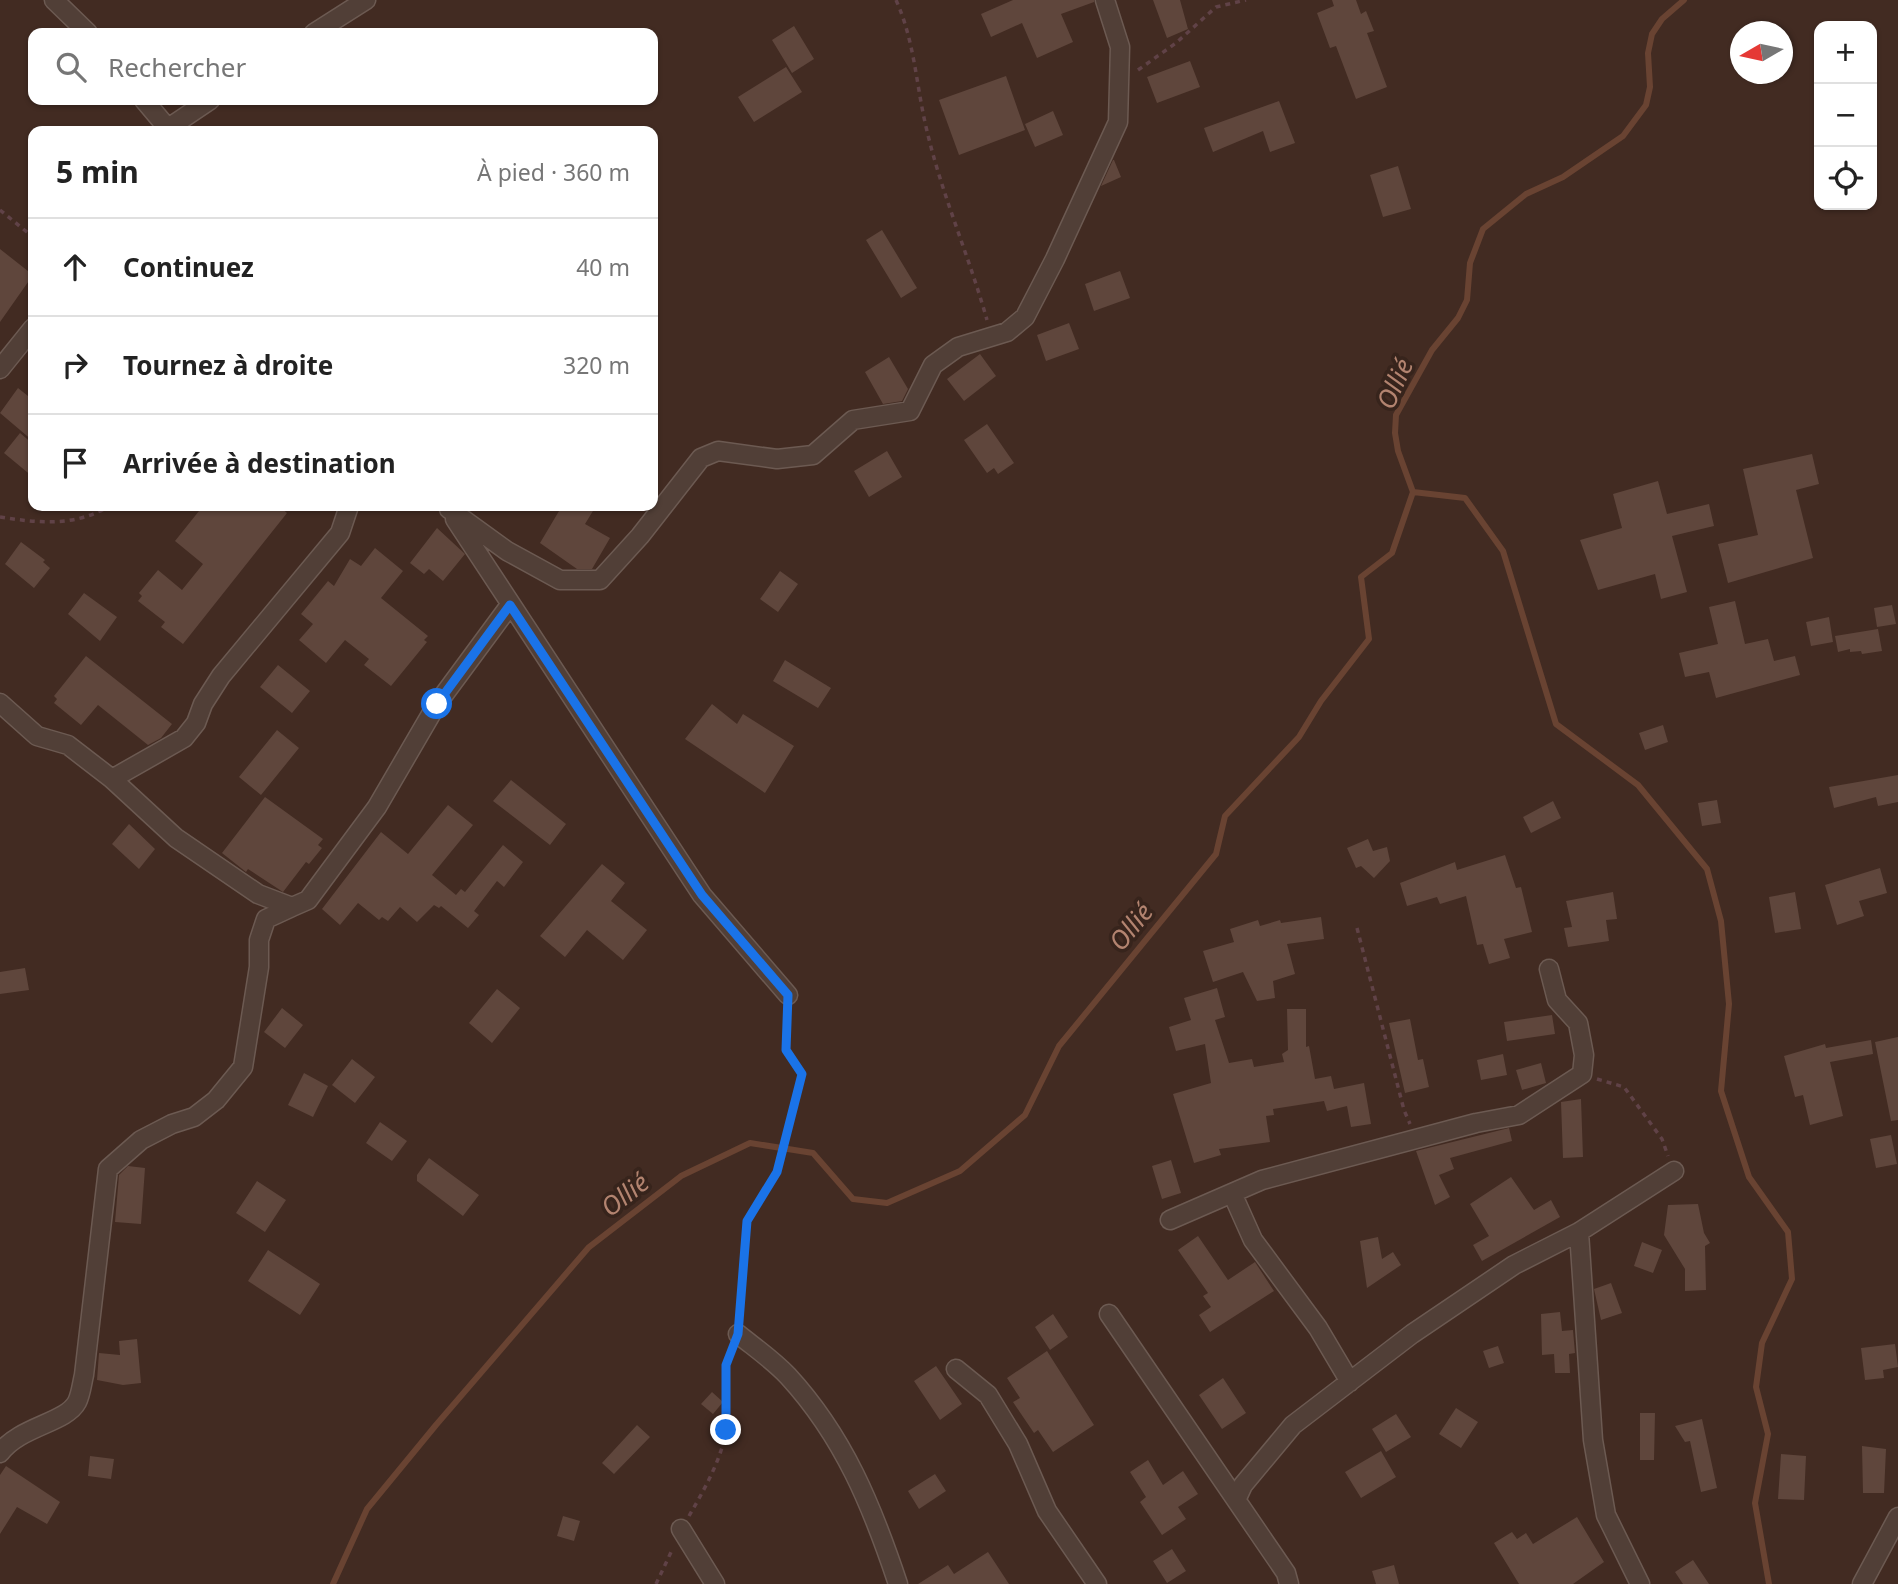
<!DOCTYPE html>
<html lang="fr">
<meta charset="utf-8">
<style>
:root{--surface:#fff;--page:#f6f6f6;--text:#222;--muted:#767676;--line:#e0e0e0}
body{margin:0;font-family:"Noto Sans",sans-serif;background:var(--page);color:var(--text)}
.controls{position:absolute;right:21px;top:21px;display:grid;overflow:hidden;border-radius:14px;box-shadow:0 2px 5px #0004}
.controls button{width:63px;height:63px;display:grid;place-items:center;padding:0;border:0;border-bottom:2px solid var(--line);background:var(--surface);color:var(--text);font:35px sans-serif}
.compass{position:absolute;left:1730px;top:21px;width:63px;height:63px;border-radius:50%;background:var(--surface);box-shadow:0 2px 5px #0004;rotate:261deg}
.stop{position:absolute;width:21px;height:21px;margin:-16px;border:5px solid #1a73e8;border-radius:50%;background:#fff}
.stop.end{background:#1a73e8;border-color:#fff;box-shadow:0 2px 7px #0008}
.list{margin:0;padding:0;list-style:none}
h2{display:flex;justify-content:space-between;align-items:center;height:91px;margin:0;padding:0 28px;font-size:30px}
h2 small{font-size:23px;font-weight:400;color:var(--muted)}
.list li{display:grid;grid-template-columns:46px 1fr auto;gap:21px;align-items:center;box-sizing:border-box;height:98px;padding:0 28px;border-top:2px solid var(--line)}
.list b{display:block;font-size:26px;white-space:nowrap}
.list em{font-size:23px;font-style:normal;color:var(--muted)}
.icon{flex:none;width:38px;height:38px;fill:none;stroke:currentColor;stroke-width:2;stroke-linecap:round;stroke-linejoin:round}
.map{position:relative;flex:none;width:1898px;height:1584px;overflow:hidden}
.search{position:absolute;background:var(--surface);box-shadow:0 2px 5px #0004;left:28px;top:28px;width:630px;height:77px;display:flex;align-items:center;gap:18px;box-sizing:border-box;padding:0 24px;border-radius:14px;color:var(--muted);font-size:26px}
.panel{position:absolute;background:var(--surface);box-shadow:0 2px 5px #0004;left:28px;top:126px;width:630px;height:385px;border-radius:14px}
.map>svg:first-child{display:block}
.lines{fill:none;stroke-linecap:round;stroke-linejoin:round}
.stream{stroke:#694332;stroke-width:6}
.building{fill:#5f463c}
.minor-casing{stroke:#6c5a52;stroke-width:21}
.path{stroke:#604247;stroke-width:3.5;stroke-dasharray:5 5;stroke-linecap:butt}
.minor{stroke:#513f37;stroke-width:18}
.route{stroke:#1a73e8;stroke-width:9}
.labels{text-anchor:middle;stroke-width:7;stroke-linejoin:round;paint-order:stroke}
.water-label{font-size:26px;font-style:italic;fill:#b38470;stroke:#37241c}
</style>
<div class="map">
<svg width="1898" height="1584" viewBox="0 0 1898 1584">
<rect width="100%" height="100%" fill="#422b22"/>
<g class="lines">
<!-- stream -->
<path class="stream" d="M1413 492 1465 498 1503 551 1556 724 1638 785 1707 869 1721 921 1729 1004 1721 1091 1749 1177 1788 1232 1792 1279 1762 1343 1756 1387 1768 1434 1755 1503 1769 1584
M333 1584 367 1509 436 1425 589 1247 681 1176 750 1143 813 1153 853 1199 887 1203 960 1171 1025 1115 1059 1046 1216 854 1225 816 1299 737 1321 701 1369 639 1361 577 1392 553 1413 492 1398 451 1395 433 1396 415 1432 350 1458 318 1467 300 1470 263 1483 229 1526 194 1563 177 1623 136 1646 105 1650 87 1648 53 1652 34 1662 19 1684 0"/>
</g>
<!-- building -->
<path class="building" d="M1013 0H1094V2L1061 14 1073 42 1037 58 1022 23 991 37 981 14Z
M1153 0H1180L1188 29 1167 38Z
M1332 0H1356L1361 14 1366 11 1374 31 1367 33 1387 87 1356 99 1336 46 1330 48 1317 13 1334 6Z
M794 26 814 59 792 73 772 40Z
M1190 61 1200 87 1157 103 1147 77Z
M786 67 802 92 754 122 738 97Z
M1006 76 1025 130 959 155 939 100Z
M1279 101 1295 143 1270 152 1263 131 1213 152 1204 128Z
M1053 111 1063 135 1035 147 1025 124Z
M1114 160 1121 177 1101 186 1113 160Z
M1398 166 1411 209 1383 217 1370 175Z
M882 230 917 288 901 298 866 240Z
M0 249 33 275 0 322Z
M1120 271 1130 298 1094 311 1085 284Z
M1069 323 1079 349 1046 361 1037 335Z
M980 354 996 376 964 401 947 379Z
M889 357 908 389 902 401 883 404 865 372Z
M18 388 33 400V441L0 413Z
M987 424 1014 463 998 474 994 468 987 473 964 440Z
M20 433 33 444V477L4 453Z
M887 451 902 477 869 497 854 471Z
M1812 454 1819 484 1796 490 1813 558 1728 583 1718 544 1758 535 1743 469Z
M1658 481 1667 514 1709 504 1714 526 1672 536 1687 592 1661 599 1655 574 1598 590 1580 540 1622 528 1613 494Z
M203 506H279L287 513 183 644 161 627 165 622 138 601 142 596 139 593 158 570 182 590 203 564 175 541Z
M562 506H596L585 524 610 538 592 569H577L540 543Z
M437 528 465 554 443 581 429 569 424 574 410 563Z
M21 542 45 560 43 562 50 568 34 588 5 564Z
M375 548 403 571 381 598 428 636 424 640 427 642 391 686 364 665 369 659 345 640 326 663 299 640 313 624 301 614 328 581 334 586 350 559 361 566Z
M780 571 798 584 778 612 760 599Z
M84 593 117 617 100 641 68 614Z
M1735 601 1745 644 1768 639 1774 661 1795 656 1800 675 1716 698 1709 672 1685 677 1679 653 1718 644 1709 607Z
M1892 605 1896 624 1877 627 1874 608Z
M1829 617 1833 642 1811 646 1806 622Z
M1878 629 1882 651 1862 654 1861 651 1850 652V649L1838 652 1835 636Z
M86 656 172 724 161 738 148 745 98 705 81 725 54 703 57 699 54 696Z
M785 660 831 688 818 708 773 681Z
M278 665 310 691 292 713 260 687Z
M712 704 737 724 743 714 794 746 765 793 685 739Z
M1663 725 1668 742 1645 750 1639 733Z
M277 730 299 748 261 795 239 777Z
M1898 775V802L1878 806 1876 797 1834 808 1829 787Z
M511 780 566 824 550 845 493 801Z
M265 797 323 839 318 845 322 848 309 864 306 862 283 892 248 869 246 872 222 853Z
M1717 800 1721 823 1702 826 1698 803Z
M1553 801 1561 818 1531 833 1523 817Z
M448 805 473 825 432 875 456 895 461 889 465 892 503 845 523 862 504 887 497 881 474 911 479 915 468 928 441 906 439 908 434 905 417 922 400 907 388 921 382 917 379 920 358 903 340 925 322 909 381 832 408 854Z
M129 824 155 849 139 869 112 844Z
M1368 839 1373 851 1387 847 1390 861 1374 878 1361 866 1356 868 1347 848Z
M1505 855 1516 888 1521 887 1532 932 1504 939 1510 958 1489 964 1483 944 1477 945 1466 896 1440 904 1437 897 1407 906 1400 883 1455 862 1457 870Z
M602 864 625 883 611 901 647 930 623 960 587 930 565 957 540 936Z
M1880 868 1887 893 1859 901 1864 916 1837 925 1825 885Z
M1613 892 1617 919 1606 920 1609 941 1568 947 1564 928 1572 927 1566 901Z
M1795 892 1801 929 1775 933 1769 897Z
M1321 917 1324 939 1287 944 1295 974 1273 981 1275 998 1257 1001 1243 972 1213 982 1203 951 1234 942 1230 929 1258 920 1260 926 1280 920 1281 923Z
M25 968 29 990 0 994V972Z
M1217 988 1225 1017 1215 1020 1229 1063 1252 1059 1254 1067 1284 1062 1282 1054 1288 1050 1287 1009H1306V1047L1309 1046 1315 1079 1331 1076 1334 1089 1364 1083 1371 1124 1351 1127 1347 1106 1327 1111 1324 1101 1273 1109 1274 1115 1266 1116 1270 1142 1219 1149 1221 1155 1194 1163 1173 1094 1211 1083 1205 1044 1176 1051 1169 1027 1191 1020 1184 998Z
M497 989 520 1008 492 1043 469 1023Z
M282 1008 303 1025 285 1048 264 1032Z
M1552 1015 1555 1034 1507 1041 1504 1022Z
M1410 1019 1418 1060 1423 1059 1429 1087 1405 1093 1389 1023Z
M1898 1037V1120L1891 1121 1875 1042Z
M1871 1040 1873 1054 1830 1062 1843 1116 1810 1125 1803 1095 1795 1097 1784 1056 1825 1044 1826 1048Z
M1503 1054 1507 1075 1481 1080 1477 1060Z
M352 1059 375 1077 355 1103 332 1085Z
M1541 1063 1546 1083 1522 1090 1516 1070Z
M304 1073 328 1086 313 1117 288 1105Z
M1581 1099 1583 1157 1563 1158 1561 1102Z
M380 1122 407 1141 392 1161 366 1143Z
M1509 1128 1512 1141 1450 1158 1454 1169 1439 1175 1450 1197 1435 1205 1416 1151Z
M1891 1135 1897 1164 1876 1168 1870 1139Z
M429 1158 479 1195 463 1216 417 1181V1175Z
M1171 1160 1181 1193 1162 1199 1152 1166Z
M128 1166 145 1168 141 1224 115 1222 119 1175Z
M1511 1177 1534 1210 1551 1200 1560 1217 1482 1261 1473 1245 1489 1236 1470 1204Z
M257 1181 286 1200 265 1232 236 1213Z
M1698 1204 1704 1233 1710 1243 1705 1246 1706 1290 1685 1291V1269L1664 1235 1668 1205Z
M1198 1236 1228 1280 1255 1262 1274 1291 1210 1332 1199 1315 1211 1307 1203 1296 1208 1293 1178 1250Z
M1378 1237 1382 1259 1393 1252 1401 1265 1367 1288 1360 1241Z
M1642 1242 1662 1250 1653 1273 1634 1266Z
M268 1250 320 1284 300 1315 248 1281Z
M1611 1283 1622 1313 1601 1320 1594 1289Z
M1560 1312 1562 1331 1573 1330 1575 1353 1569 1354 1570 1373H1555L1554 1354 1542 1355 1541 1314Z
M1053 1314 1068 1337 1050 1350 1035 1327Z
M137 1339 141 1383 123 1385 97 1380 99 1353 120 1355 119 1341Z
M1895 1344 1898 1367 1883 1370 1884 1378 1865 1380 1861 1348Z
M1498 1346 1504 1363 1489 1368 1483 1351Z
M1047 1351 1094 1425 1053 1452 1038 1430 1034 1433 1013 1402 1020 1398 1007 1378Z
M936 1366 962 1404 940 1420 914 1381Z
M1223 1378 1246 1413 1222 1429 1199 1395Z
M712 1392 723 1402 713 1414 701 1404Z
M1456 1408 1478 1422 1461 1448 1439 1434Z
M1640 1413H1655L1654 1460H1640Z
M1396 1414 1411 1437 1386 1452 1372 1429Z
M1702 1419 1717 1488 1701 1492 1690 1441 1685 1442 1675 1426Z
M637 1425 650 1437 614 1474 602 1463Z
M1862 1446 1886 1449 1884 1493H1863Z
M1381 1451 1396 1477 1361 1498 1345 1472Z
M1781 1454 1806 1456 1804 1500 1778 1499Z
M90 1456 114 1459 111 1479 88 1476Z
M1148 1460 1163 1485 1183 1471 1198 1494 1178 1507 1186 1519 1162 1535 1140 1502 1146 1497 1130 1472Z
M6 1466 60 1502 47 1524 17 1507 0 1534V1475Z
M935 1474 946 1491 919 1509 908 1491Z
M563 1516 580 1521 574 1541 557 1536Z
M1577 1517 1604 1562 1573 1584H1519L1494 1543 1512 1532 1517 1539 1526 1533 1533 1544Z
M1172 1549 1186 1571 1167 1583 1153 1561Z
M988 1552 1009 1584H918L948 1565 954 1574Z
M1693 1560 1709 1584H1683L1675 1572Z
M1394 1565 1399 1584H1376L1372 1571Z"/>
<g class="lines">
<defs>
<path id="minor" d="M54 0 88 33
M314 33 366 0
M144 100 170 131
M164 131 210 100
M0 369 33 328
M449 509 507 551 560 580H600L640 536 701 458 718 451 777 459 813 455 853 420 910 411 933 365 958 347 1007 332 1025 317 1055 259 1118 122 1120 47 1105 0
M455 519 702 895 788 995
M0 703 37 736 68 745 112 779 176 838 258 894 292 907 308 900 377 807 437 704 510 605
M112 779 184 738 196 723 203 704 221 676 340 533 349 506
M1232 1193 1253 1240 1318 1328 1350 1382
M1170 1220 1262 1180 1476 1123 1519 1115 1582 1074 1584 1055 1578 1023 1557 1000 1549 969
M1579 1232 1593 1440 1606 1515 1640 1584
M1109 1314 1286 1573 1289 1584
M738 1334C754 1347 773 1360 788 1376 844 1437 872 1506 898 1584
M956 1369 988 1395 1018 1444 1047 1511 1097 1584
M0 1453C20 1426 66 1423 77 1402 81 1394 82 1383 84 1375L108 1169 141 1140 172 1124 194 1117 216 1100 243 1067 259 967V940L266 919 292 907
M1237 1498 1243 1485 1293 1425 1412 1334 1514 1265 1579 1232 1674 1171
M681 1529 715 1584
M1862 1584 1898 1517"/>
</defs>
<!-- minor casing -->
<use href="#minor" class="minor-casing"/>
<!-- path -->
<path class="path" d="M896 0C915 42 916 86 927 131 942 195 969 256 987 320
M1138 70 1176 43 1216 7 1246 0
M0 210 33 237
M0 517C38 523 75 527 109 506
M1357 928 1404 1110 1410 1124
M1597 1079 1624 1087 1662 1139 1668 1156
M739 1316 747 1221 777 1172 802 1075 786 1050 787 1011
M689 1516C704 1490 720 1462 726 1432 731 1405 721 1377 731 1351
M656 1584 673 1548"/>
<!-- minor -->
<use href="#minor" class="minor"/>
</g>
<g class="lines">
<!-- route -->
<path class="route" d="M437 704 510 605 702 895 788 995 786 1050 802 1074 777 1172 747 1221 738 1334 726 1365V1430"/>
</g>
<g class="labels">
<!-- water labels -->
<g class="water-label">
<text transform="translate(1395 384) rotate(-66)" y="9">Ollié</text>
<text transform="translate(1131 927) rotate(-51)" y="9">Ollié</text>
<text transform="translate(625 1195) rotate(-38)" y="9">Ollié</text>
</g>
</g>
</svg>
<div class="controls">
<button>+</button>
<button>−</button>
<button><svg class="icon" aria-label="locate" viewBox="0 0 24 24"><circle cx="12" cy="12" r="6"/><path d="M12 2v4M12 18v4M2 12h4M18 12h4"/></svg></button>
</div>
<svg class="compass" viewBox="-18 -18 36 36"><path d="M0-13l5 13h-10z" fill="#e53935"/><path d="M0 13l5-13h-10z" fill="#767676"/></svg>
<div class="stop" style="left:437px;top:704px"></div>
<div class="stop end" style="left:726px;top:1430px"></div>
<div class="search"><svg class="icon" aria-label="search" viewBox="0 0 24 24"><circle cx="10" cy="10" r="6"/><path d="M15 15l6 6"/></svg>Rechercher</div>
<section class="panel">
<h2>5 min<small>À pied · 360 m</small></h2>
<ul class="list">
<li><svg class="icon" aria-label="ahead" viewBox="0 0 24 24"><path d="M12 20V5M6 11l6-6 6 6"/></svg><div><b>Continuez</b></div><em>40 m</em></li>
<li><svg class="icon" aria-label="right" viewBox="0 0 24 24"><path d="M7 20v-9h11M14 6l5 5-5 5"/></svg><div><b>Tournez à droite</b></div><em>320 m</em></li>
<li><svg class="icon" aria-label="arrive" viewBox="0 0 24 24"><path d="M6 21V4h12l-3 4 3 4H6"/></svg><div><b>Arrivée à destination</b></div></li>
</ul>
</section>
</div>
